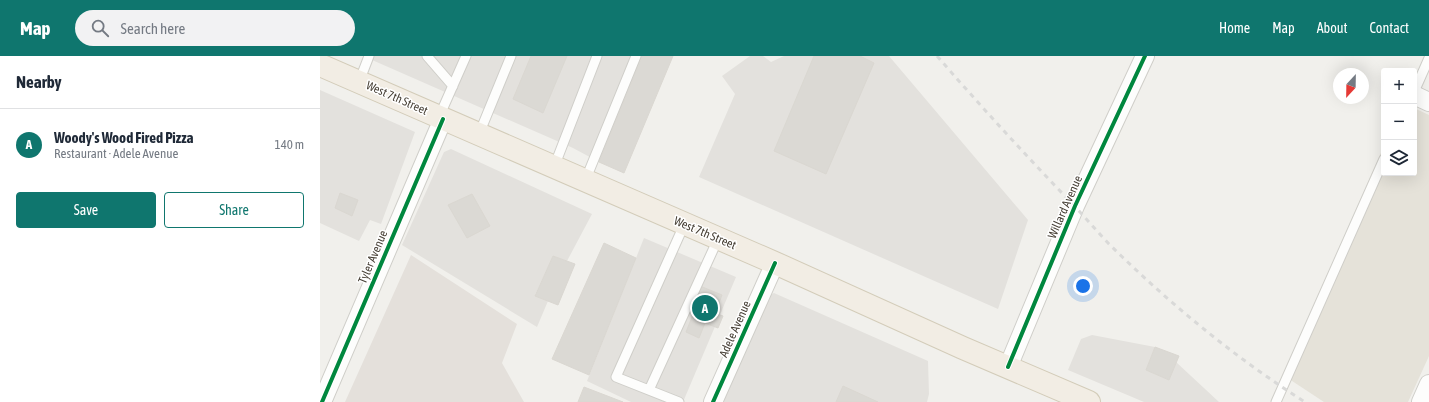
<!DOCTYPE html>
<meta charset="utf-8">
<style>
:root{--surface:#fff;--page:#f2f2f3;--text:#1f2937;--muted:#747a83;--line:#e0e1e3;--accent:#0f766e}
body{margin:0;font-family:"Asap Condensed",sans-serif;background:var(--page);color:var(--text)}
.controls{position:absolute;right:12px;top:12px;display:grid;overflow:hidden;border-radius:4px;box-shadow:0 4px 16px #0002}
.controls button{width:36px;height:36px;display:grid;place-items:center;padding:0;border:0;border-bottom:1px solid var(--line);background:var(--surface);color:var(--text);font:20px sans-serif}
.compass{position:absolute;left:1013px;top:12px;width:36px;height:36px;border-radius:50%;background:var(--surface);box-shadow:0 4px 16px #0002;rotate:202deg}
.you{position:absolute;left:763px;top:230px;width:14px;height:14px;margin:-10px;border:3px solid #fff;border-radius:50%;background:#1a73e8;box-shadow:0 0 0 6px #1a73e833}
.badge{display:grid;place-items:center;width:26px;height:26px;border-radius:50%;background:var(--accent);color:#fff;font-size:13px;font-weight:700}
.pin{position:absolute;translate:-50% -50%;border:2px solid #fff;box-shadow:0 1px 4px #0006}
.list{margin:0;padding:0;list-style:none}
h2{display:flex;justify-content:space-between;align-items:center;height:52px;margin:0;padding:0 16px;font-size:17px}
h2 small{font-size:13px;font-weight:400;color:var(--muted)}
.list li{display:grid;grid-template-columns:26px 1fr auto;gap:12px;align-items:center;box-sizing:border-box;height:72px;padding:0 16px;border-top:1px solid var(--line)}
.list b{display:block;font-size:15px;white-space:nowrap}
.list p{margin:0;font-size:13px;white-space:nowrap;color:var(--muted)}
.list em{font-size:13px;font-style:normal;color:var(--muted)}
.actions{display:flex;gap:8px;padding:12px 16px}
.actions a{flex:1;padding:9px 0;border:1px solid var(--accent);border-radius:4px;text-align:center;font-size:14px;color:var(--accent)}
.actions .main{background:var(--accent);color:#fff}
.icon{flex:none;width:22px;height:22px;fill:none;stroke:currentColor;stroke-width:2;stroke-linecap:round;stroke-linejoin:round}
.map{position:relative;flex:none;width:1109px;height:346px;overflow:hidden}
header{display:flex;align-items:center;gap:24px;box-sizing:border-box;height:56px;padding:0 20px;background:var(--accent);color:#fff}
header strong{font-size:19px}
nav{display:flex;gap:22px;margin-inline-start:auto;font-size:14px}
.search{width:280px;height:36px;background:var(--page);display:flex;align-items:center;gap:10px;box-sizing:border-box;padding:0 14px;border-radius:22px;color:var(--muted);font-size:15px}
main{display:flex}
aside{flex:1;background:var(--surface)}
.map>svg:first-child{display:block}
.residential{fill:#e5e2d9}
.industrial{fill:#e4e0db}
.parking{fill:#e3e1dd}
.building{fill:#dbd9d4;stroke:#dad7d1}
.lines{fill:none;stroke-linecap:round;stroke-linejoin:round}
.service-casing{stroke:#cfcec9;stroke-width:11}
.minor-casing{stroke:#cfcec9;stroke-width:20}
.primary-casing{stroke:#d3ccb9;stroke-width:24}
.service{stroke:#fdfdfc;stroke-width:9}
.minor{stroke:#fdfdfc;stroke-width:18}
.primary{stroke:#f2ede4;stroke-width:22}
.rail{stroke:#d9d9d8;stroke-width:3;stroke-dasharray:5 5;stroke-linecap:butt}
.cycleway-casing{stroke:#fff;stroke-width:6}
.cycleway{stroke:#00873e;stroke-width:4}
.labels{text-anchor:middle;stroke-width:3;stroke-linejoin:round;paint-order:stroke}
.street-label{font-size:12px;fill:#484137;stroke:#fff}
</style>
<header>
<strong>Map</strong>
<div class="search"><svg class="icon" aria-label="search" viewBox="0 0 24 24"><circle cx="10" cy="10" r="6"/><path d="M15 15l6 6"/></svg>Search here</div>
<nav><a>Home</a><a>Map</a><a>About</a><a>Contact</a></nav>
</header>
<main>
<aside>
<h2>Nearby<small></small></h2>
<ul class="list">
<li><span class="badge">A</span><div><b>Woody's Wood Fired Pizza</b><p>Restaurant · Adele Avenue</p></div><em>140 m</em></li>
</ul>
<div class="actions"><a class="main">Save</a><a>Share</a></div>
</aside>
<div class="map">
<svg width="1109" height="346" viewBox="0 0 1109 346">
<rect width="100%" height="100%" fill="#f1f0ec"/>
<!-- residential -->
<path class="residential" d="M1094 52 1109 59V300L1088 346H1004L963 319 1064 90V117H1094Z"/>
<!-- industrial -->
<path class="industrial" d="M91 199 197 268 182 307 204 346H25Z"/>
<!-- parking -->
<path class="parking" d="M43 0H322L279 106 253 92Z
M430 0H443L451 6 464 0H569L708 164 678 253 379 121 415 38 402 20Z
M0 34 95 76 61 168 50 164 39 185 0 167Z
M131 93 272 158 247 205 233 200 215 239 228 245 217 271 82 189 124 96Z
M324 182 416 221 363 346H311L267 325Z
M454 237 608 305 609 338 607 346H401L444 242Z
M772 279 835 291 826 314 849 324 856 306 899 346H824L748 314 761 283Z"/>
<!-- building -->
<path class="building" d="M211 0H247L223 57 193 43Z
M322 0H353L304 117 279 106Z
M494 0H540L554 7 506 118 454 95Z
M20 137 38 144 32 160 15 152Z
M152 138 170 170 147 182 128 149Z
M284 187 316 202 269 319 232 303Z
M233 200 255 208 238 249 215 240Z
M380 230 402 239 395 257 403 260 398 272 385 267 379 282 366 276 374 256 373 248Z
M835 291 859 300 849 324 826 314Z
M523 330 558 346H516Z
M264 331 303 346H258Z"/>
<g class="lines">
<defs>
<path id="service" d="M107 0 133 30
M39 26 49 0
M1094 36 1109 2
M119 61 146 0
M159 78 191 0
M234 111 277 0
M265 125 316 0
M329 334 398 183
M359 346 296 321 364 169
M956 346 1064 103"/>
<path id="minor" d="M1094 39 1109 46
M688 311 755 150 825 0
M2 346 123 63
M393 346 455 207
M1101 346 1109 328"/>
<path id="primary" d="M0 9 455 207 643 292 769 346"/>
</defs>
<!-- service casing -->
<use href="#service" class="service-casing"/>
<!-- minor casing -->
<use href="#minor" class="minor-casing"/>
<!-- primary casing -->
<use href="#primary" class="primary-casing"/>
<!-- service -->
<use href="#service" class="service"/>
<!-- minor -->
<use href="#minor" class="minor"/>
<!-- primary -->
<use href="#primary" class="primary"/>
<!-- rail -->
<path class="rail" d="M617 0C658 47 699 92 742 137 758 153 773 171 789 188 849 247 914 301 985 346"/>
<defs>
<path id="cycleway" d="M688 311 755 150 825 0
M2 346 123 63
M393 346 455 207"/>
</defs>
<!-- cycleway casing -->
<use href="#cycleway" class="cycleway-casing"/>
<!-- cycleway -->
<use href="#cycleway" class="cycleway"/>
</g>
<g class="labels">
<!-- street labels -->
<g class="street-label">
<text transform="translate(77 42) rotate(24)" y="4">West 7th Street</text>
<text transform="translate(745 151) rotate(-66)" y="4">Willard Avenue</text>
<text transform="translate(385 177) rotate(23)" y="4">West 7th Street</text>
<text transform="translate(53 201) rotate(-67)" y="4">Tyler Avenue</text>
<text transform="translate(415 273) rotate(-66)" y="4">Adele Avenue</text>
</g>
</g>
</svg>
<div class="controls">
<button>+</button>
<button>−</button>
<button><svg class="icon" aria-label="layers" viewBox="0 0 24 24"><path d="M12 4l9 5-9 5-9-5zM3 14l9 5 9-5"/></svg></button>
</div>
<svg class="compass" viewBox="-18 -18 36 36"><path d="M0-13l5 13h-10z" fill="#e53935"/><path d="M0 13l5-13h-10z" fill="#747a83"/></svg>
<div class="you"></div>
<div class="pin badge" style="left:385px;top:252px">A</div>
</div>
</main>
